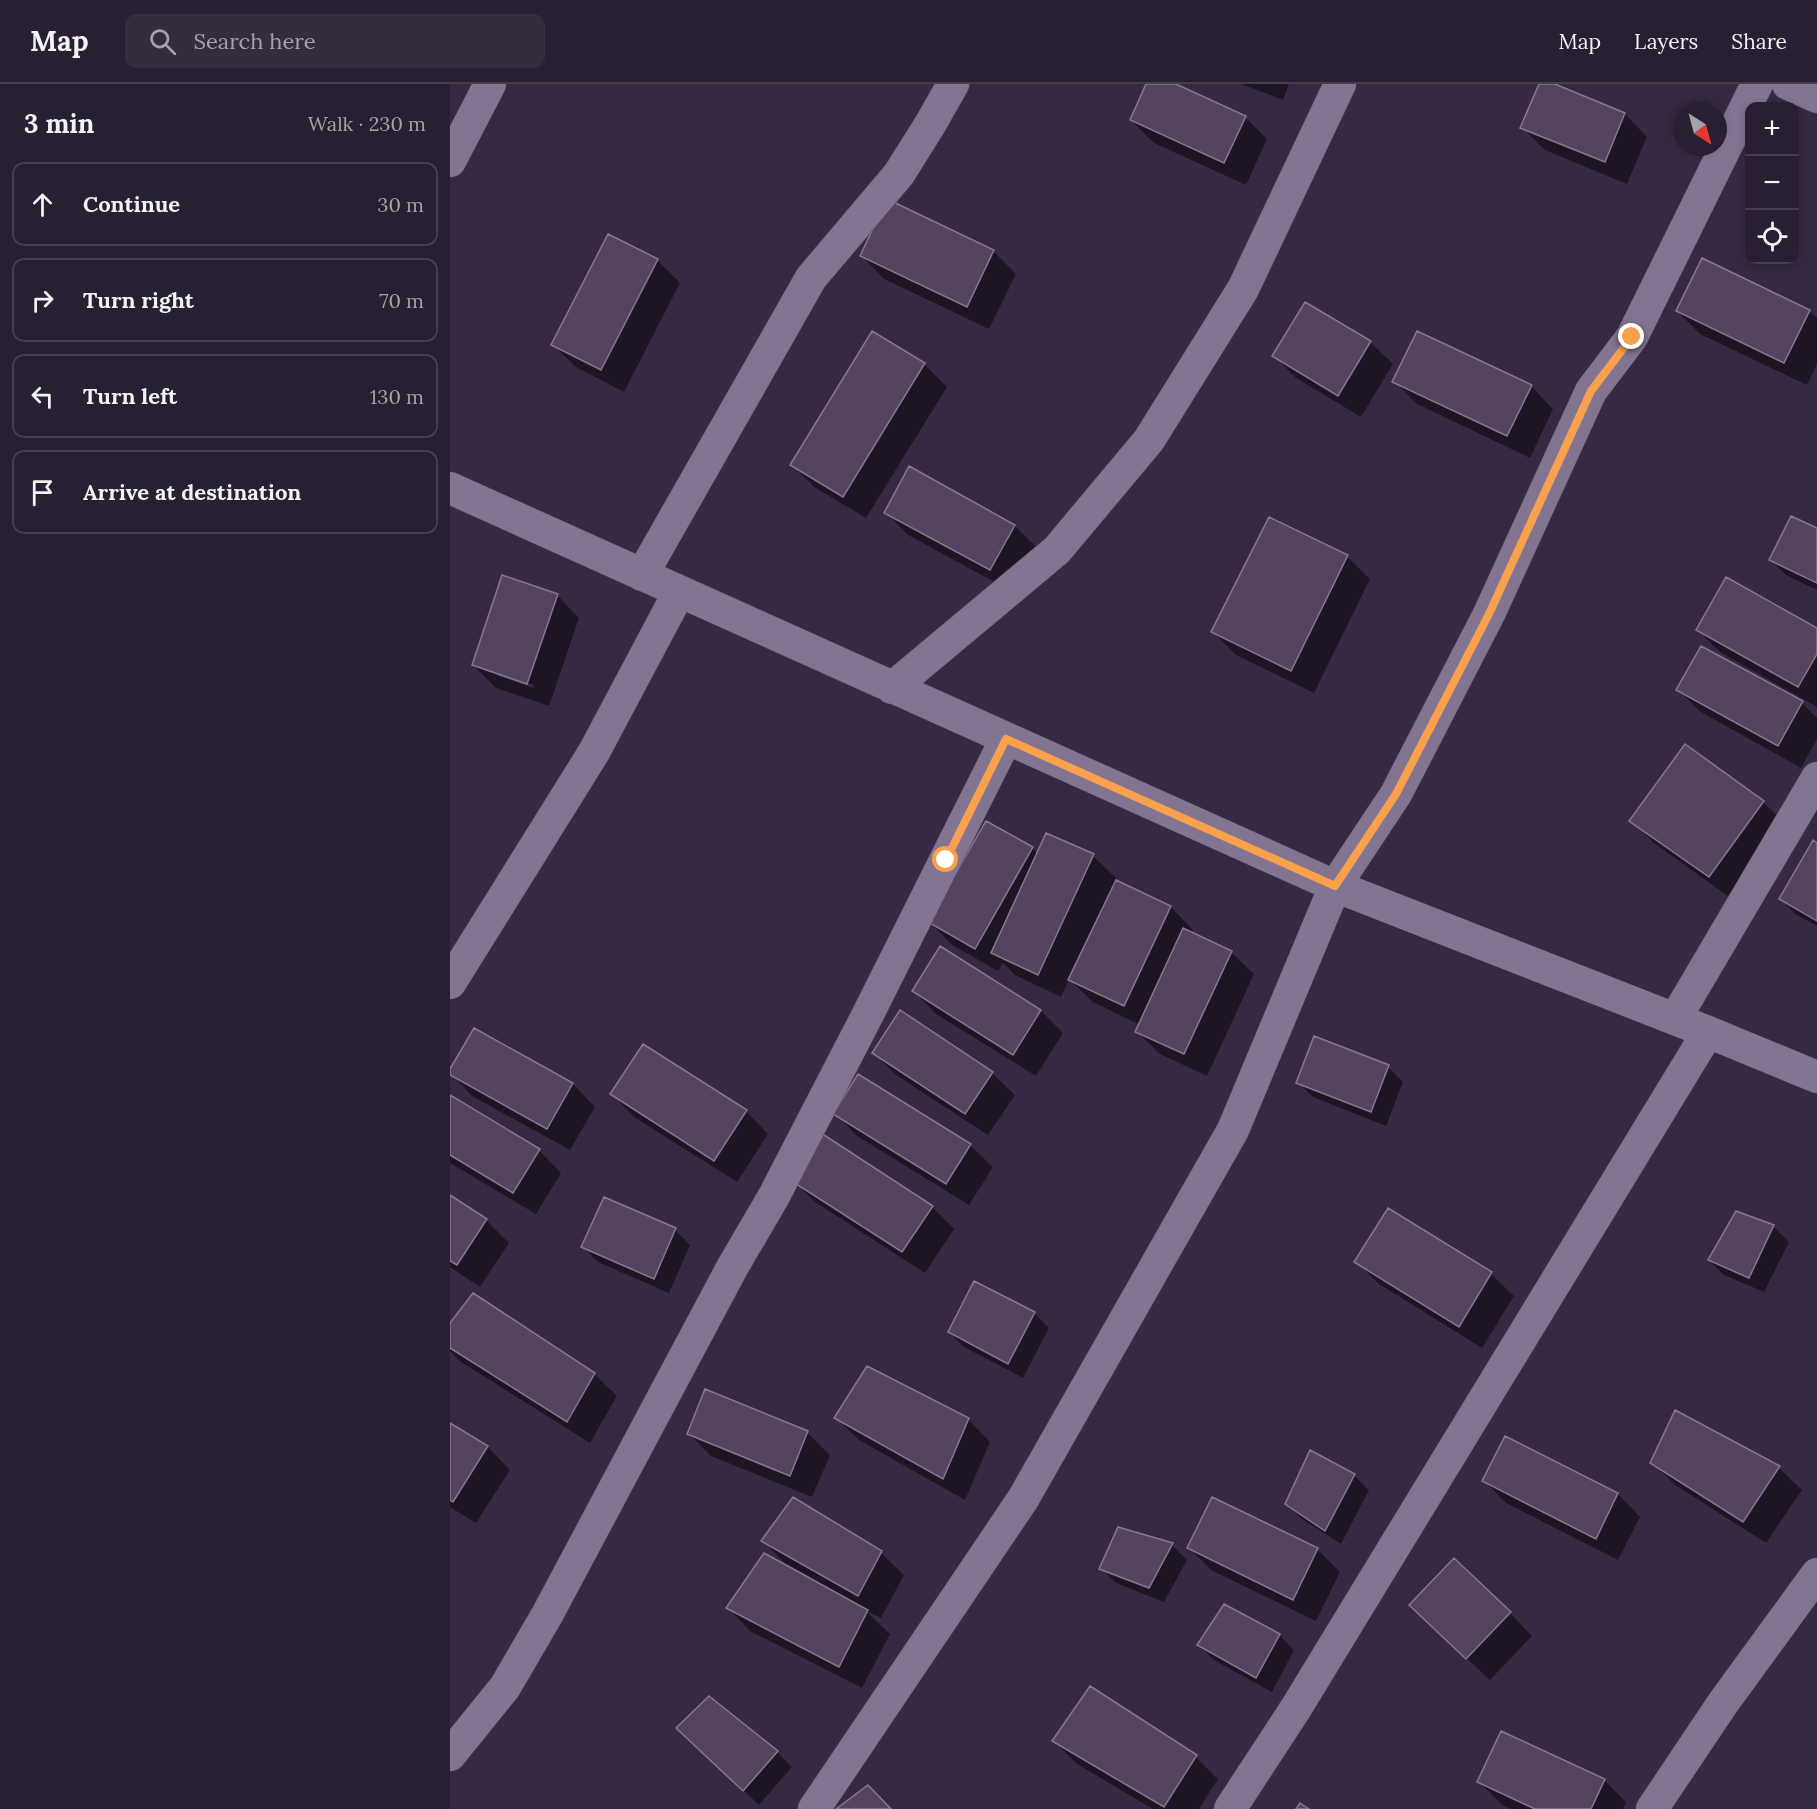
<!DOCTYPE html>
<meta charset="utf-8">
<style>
:root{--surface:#291f32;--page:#352c3e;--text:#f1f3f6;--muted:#a5a2ac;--line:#453d4d}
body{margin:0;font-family:Lora,serif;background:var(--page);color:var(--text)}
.controls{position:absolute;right:18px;top:18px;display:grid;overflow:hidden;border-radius:12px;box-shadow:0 3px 9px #0003}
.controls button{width:54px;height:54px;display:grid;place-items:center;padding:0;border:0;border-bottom:2px solid var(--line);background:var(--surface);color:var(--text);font:30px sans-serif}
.compass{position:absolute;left:1223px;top:18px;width:54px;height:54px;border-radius:50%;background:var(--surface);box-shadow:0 3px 9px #0003;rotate:144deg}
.stop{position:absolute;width:18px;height:18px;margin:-14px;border:4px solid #f9a04c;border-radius:50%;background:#fff}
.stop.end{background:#f9a04c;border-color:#fff;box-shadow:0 2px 6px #0008}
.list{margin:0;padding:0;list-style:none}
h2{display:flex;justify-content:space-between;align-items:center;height:78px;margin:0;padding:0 24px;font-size:26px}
h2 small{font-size:20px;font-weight:400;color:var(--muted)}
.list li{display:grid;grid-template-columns:39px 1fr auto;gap:18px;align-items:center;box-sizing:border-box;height:84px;margin:0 12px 12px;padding:0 12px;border:2px solid var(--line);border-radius:12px}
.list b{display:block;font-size:22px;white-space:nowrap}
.list em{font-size:20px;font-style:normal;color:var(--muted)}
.icon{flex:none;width:33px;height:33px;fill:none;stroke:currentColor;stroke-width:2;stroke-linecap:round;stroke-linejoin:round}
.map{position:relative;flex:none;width:1367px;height:1725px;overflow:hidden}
header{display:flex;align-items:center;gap:36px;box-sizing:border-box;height:84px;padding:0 30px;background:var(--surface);border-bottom:2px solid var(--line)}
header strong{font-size:28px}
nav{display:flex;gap:33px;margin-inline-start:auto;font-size:21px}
.search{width:420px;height:54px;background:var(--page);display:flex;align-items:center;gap:15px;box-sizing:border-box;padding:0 21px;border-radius:12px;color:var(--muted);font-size:22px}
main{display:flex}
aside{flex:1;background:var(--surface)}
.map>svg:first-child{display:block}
.shadow{fill:#0007;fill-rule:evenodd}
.building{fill:#554460;stroke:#887693;stroke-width:1.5}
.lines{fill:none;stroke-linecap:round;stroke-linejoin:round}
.street-casing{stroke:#53475d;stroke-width:33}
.street{stroke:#837492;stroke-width:32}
.route{stroke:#f9a04c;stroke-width:8}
</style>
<header>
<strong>Map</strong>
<div class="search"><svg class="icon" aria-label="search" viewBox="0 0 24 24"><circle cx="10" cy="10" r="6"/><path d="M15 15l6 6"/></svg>Search here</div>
<nav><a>Map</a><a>Layers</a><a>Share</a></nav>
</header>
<main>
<aside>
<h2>3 min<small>Walk · 230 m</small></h2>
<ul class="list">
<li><svg class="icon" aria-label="ahead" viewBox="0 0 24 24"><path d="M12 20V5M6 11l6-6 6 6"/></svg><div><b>Continue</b></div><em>30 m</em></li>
<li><svg class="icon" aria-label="right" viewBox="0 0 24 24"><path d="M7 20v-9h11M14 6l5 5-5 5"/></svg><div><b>Turn right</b></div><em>70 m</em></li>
<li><svg class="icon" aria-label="left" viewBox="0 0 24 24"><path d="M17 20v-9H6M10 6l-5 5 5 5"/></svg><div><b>Turn left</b></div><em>130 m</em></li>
<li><svg class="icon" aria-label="arrive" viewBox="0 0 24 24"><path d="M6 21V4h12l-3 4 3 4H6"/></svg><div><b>Arrive at destination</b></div></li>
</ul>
</aside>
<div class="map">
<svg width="1367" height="1725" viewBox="0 0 1367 1725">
<rect width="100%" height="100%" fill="#372943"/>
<!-- shadow -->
<path class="shadow" d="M698 0H723L795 33 817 55 796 101 704 59 681 36Z
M791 0H839L833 16Z
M1090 0H1101L1175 30 1197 53 1177 100 1095 66 1072 43Z
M438 117 543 167 566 190 539 245 434 195 412 172Z
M207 176 230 199 174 308 126 283 103 261Z
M1227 227H1359L1367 234V280L1357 301 1250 250Z
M920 258 943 280 911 333 846 294 824 272Z
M474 280 497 303 416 434 364 403 342 381Z
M944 297 1081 302 1103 325 1080 374 967 320Z
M460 384 565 442 587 464 563 508 458 451 436 428Z
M1367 446V506L1336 491 1321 476Z
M897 472 920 495 864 609 786 571 763 548Z
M107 511 129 534 99 622 46 604 23 581ZM48 589 84 601 83 604 48 592Z
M1248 546H1367V623L1270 568Z
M1252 564 1352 619 1367 634V655L1351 684 1251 628 1228 606Z
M1313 718 1336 740 1282 815 1204 759 1181 736Z
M537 739 582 764 588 770 643 772 666 794 664 797 721 823 743 846 741 850 781 868 804 890 757 992 710 970 687 948 690 941 643 918 619 895 611 913 565 891 553 879 548 887 502 861 480 838Z
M1367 761V842L1345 830 1330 814Z
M464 907 591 927 613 949 586 992 486 930Z
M24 946 123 1000 145 1023 120 1066 22 1012 0 989Z
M424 969 542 989 565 1011 538 1051 446 991Z
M938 983 953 998 936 1042 863 1013 848 998Z
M162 1010 296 1027 318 1050 287 1098 184 1033Z
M0 1012 89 1066 111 1089 86 1130 0 1079Z
M385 1029 520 1061 543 1083 519 1121 407 1052Z
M342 1095 482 1123 504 1145 475 1189 365 1118Z
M0 1113 36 1136 59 1159 30 1203 0 1183Z
M938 1126 1041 1190 1064 1212 1032 1264 929 1200 906 1177Z
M1287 1129 1324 1143 1339 1158 1314 1208 1274 1191 1259 1176Z
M225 1146 240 1161 219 1209 148 1178 133 1163Z
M584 1229 599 1244 573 1294 514 1263 499 1248Z
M0 1242 144 1290 167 1312 140 1359 11 1278 0 1267Z
M1226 1328 1329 1384 1352 1406 1316 1459 1225 1401 1202 1378Z
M386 1334 518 1335 540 1358 515 1416 409 1356Z
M0 1340 38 1363 60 1386 26 1439 0 1423Z
M357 1348 380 1371 362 1413 261 1372 239 1350Z
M1056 1354 1168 1410 1190 1433 1168 1476 1056 1419 1034 1396Z
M904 1391 919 1406 891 1460 852 1435 837 1420Z
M763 1415 867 1465 890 1488 866 1537 761 1486 739 1464Z
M313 1457 431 1469 454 1491 431 1534 416 1527 440 1550 412 1604 300 1547 278 1524 358 1495 359 1492 335 1479Z
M722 1461 737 1476 714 1518 666 1499 651 1484Z
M1060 1529 1082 1552 1040 1596 983 1543Z
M829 1551 844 1566 822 1608 764 1576 749 1561Z
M259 1614 327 1668 342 1683 309 1721 243 1658Z
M604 1657 746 1673 768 1695 749 1725H703L627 1680Z
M1154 1696 1176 1718 1173 1725H1061L1052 1721 1029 1698Z"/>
<!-- building -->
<path class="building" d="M696 0H726L796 32 774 79 680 36Z
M1089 0H1105L1175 29 1155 78 1070 44Z
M437 115 544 166 517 223 410 172Z
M158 150 208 175 151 286 101 261Z
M1252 174 1360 226 1334 279 1226 227Z
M855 218 921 257 888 312 822 272Z
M422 247 475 279 393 413 340 381Z
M967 247 1082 301 1057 352 942 298Z
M459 382 565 441 540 486 434 429Z
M1341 432 1367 444V499L1319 476Z
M819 433 898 471 841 587 761 548Z
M52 491 108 510 77 600 22 581Z
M1276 493 1367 544V570L1348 603 1246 546Z
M1251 562 1353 617 1328 662 1226 606Z
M1235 660 1314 717 1259 793 1179 737Z
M536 737 583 763 525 865 478 838Z
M596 749 644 770 588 891 541 869Z
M1363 756 1367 759V837L1329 815Z
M666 796 721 822 674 922 618 896Z
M733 844 782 867 734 970 685 948Z
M490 862 591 926 563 971 462 907Z
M450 926 543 988 515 1030 422 969Z
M24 944 123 999 97 1045 0 991V985Z
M864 952 939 981 921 1028 846 999Z
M193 960 297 1026 264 1077 160 1010Z
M408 990 521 1060 496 1100 383 1030Z
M0 1011 90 1065 63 1109 0 1071Z
M371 1049 483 1122 452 1168 340 1096Z
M0 1111 37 1135 7 1181 0 1177Z
M154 1113 226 1144 204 1195 131 1163Z
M938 1124 1042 1188 1009 1243 904 1178Z
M1286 1127 1324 1141 1299 1194 1258 1176Z
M524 1197 585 1228 558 1280 498 1248Z
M23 1209 145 1289 117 1338 0 1264V1239Z
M417 1282 519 1334 493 1395 384 1334Z
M255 1305 358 1347 340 1392 237 1350Z
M1225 1326 1330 1382 1293 1438 1200 1379Z
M0 1339 38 1362 3 1418 0 1416Z
M1055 1352 1168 1409 1146 1455 1032 1397Z
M860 1366 905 1390 875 1447 835 1420Z
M343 1413 432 1467 408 1512 311 1457Z
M762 1413 868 1464 843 1516 737 1464Z
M668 1443 723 1459 699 1504 649 1485Z
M314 1469 418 1526 389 1583 276 1524Z
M1004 1474 1061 1528 1016 1575 959 1521Z
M774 1520 830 1550 806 1594 747 1561Z
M640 1602 747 1671 714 1723 602 1657Z
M259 1612 328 1667 293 1707 226 1644Z
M1051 1647 1155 1695 1141 1725H1085L1027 1698Z
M418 1701 441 1725H386Z
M850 1719 859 1725H846Z"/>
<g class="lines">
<defs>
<path id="street" d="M1338 0 1367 13
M0 77 40 0
M0 404 885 802 1258 948 1367 993
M192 491 361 194 449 90 481 39 503 0
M442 604 607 466 699 356 793 205 890 0
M0 899 144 668 229 508
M1225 935 1367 694
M0 1671 55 1603 97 1531 283 1182 324 1112 416 934 556 655
M364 1725 573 1415 783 1046 885 802 946 710 1039 530 1141 307 1182 253 1307 0
M780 1725 846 1624 1258 948
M1202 1725 1273 1619 1367 1490"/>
</defs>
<!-- street casing -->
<use href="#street" class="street-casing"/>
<!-- street -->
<use href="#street" class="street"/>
</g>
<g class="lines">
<!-- route -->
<path class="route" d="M496 776 556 655 885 802 946 710 1039 530 1141 307 1182 253"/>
</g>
</svg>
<div class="controls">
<button>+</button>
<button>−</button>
<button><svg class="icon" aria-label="locate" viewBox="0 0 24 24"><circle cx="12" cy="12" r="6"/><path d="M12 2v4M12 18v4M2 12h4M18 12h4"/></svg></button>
</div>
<svg class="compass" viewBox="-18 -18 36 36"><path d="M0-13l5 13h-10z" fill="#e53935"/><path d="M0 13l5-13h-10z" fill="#a5a2ac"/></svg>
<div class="stop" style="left:496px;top:776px"></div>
<div class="stop end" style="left:1182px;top:253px"></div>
</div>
</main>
